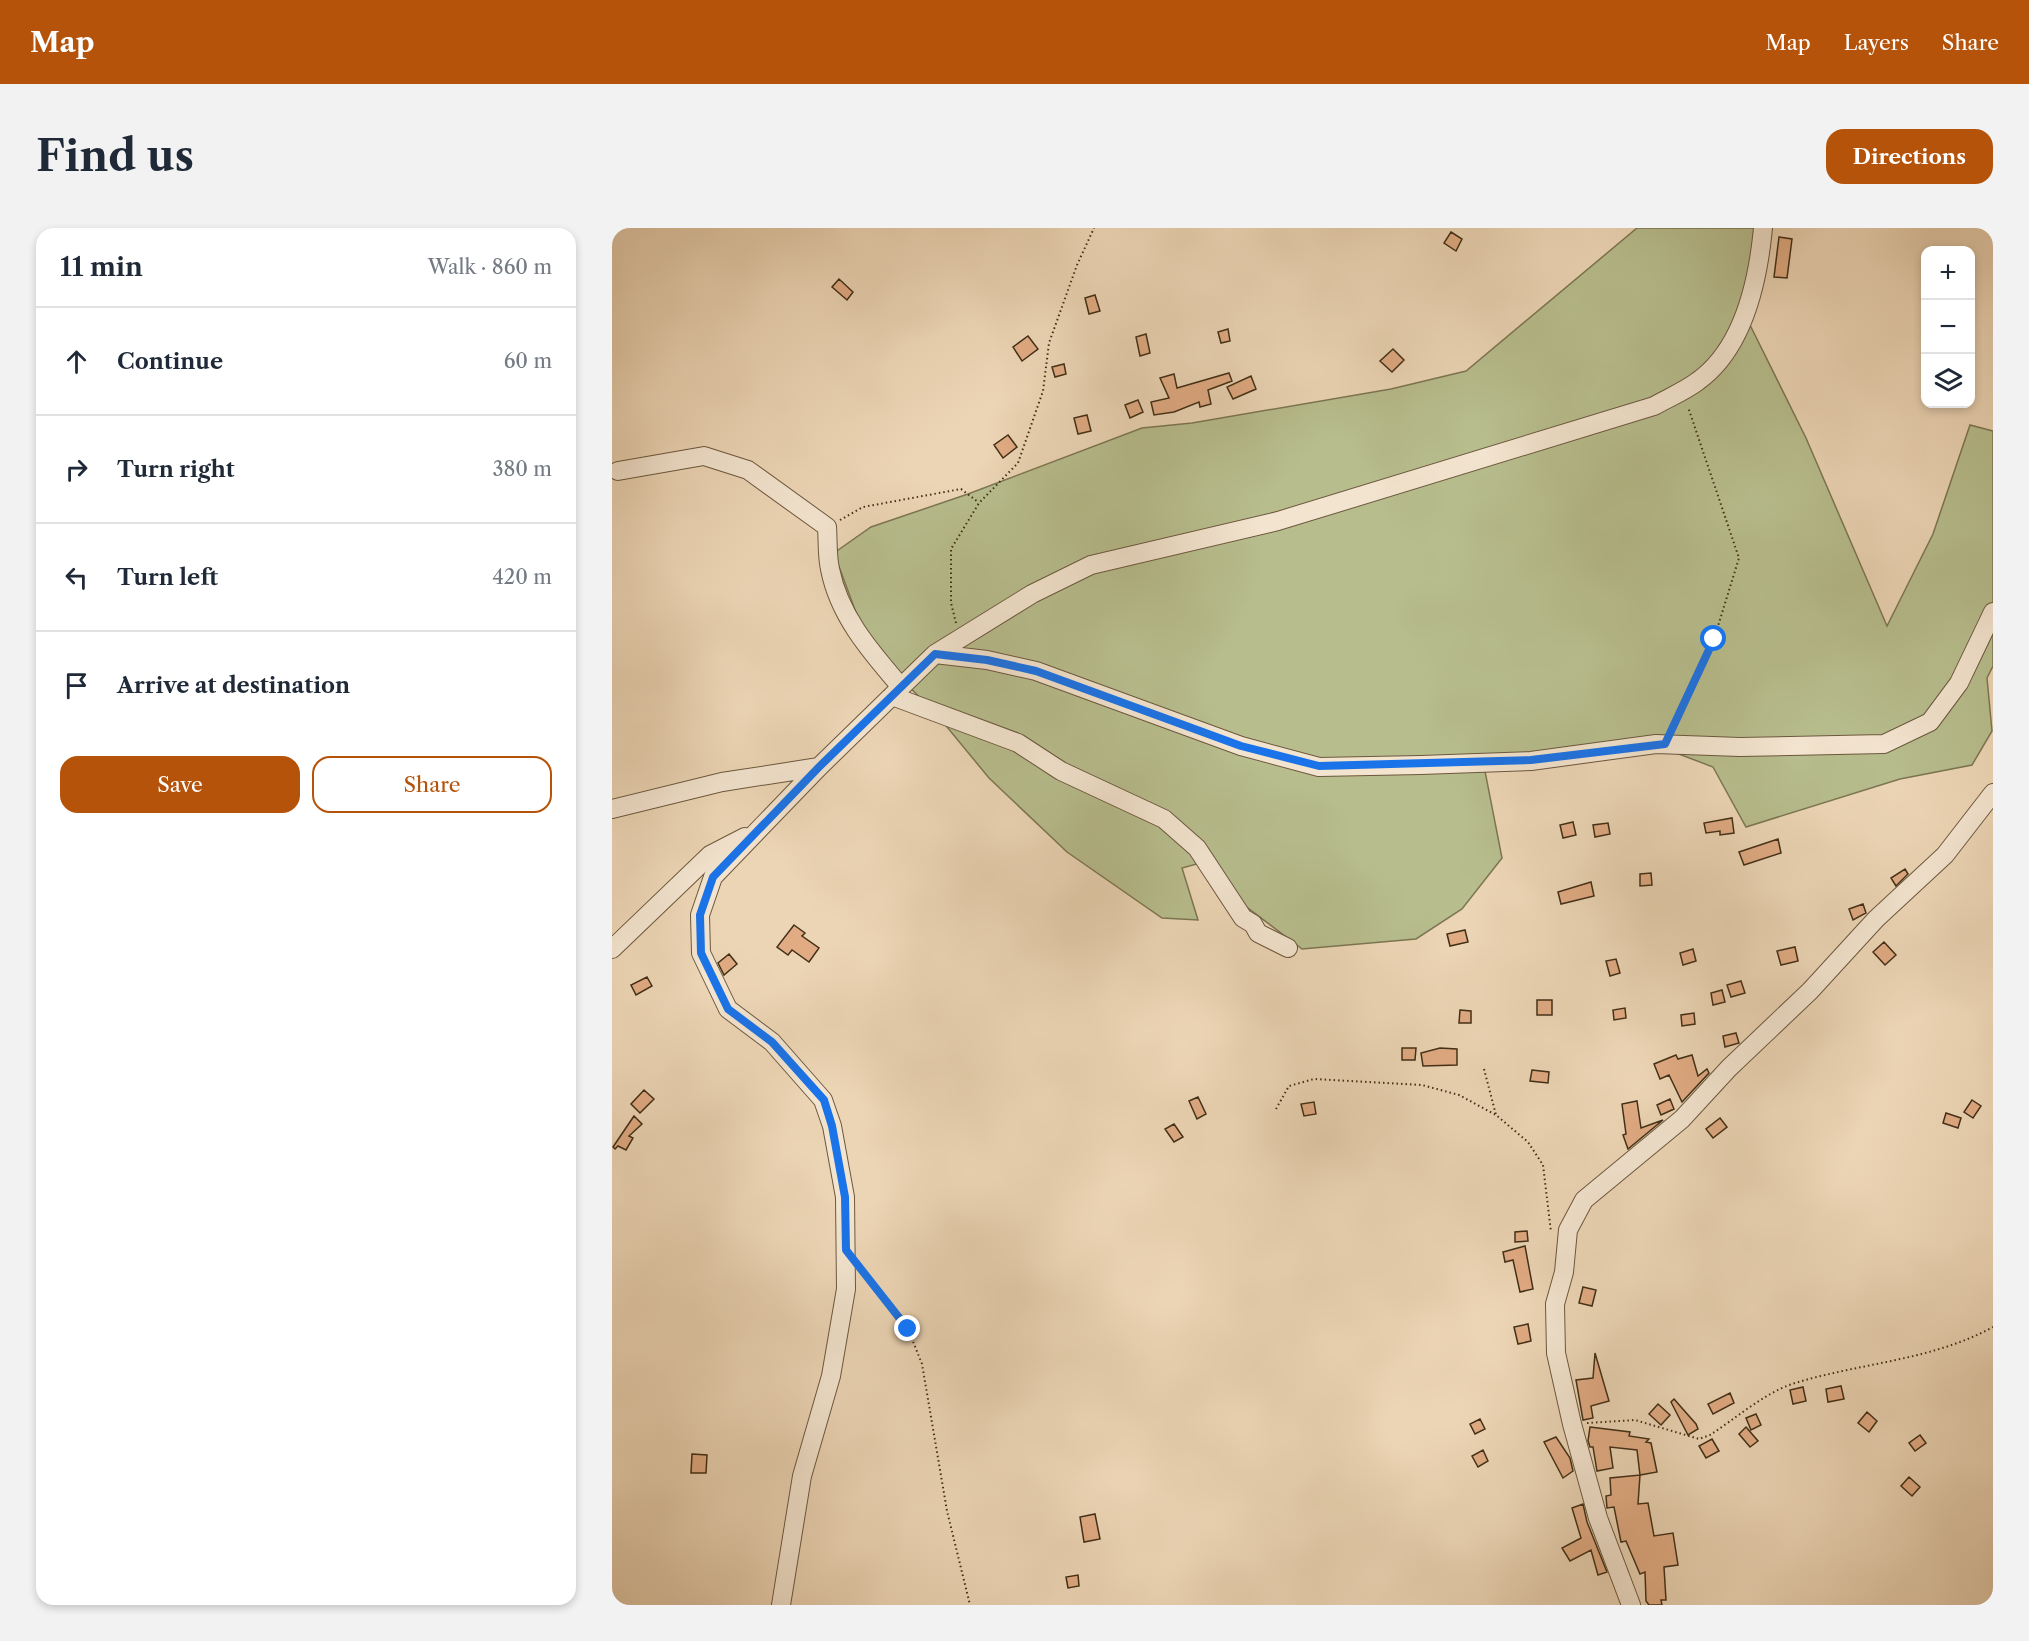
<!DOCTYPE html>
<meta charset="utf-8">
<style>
:root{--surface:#fff;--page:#f2f2f3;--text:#1f2937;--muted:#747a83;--line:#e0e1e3;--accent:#b45309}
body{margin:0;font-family:"Libre Caslon Text",serif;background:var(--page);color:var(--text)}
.controls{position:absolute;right:18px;top:18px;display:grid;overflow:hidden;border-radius:12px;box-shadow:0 3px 9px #0003}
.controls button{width:54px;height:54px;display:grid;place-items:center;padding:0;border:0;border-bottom:2px solid var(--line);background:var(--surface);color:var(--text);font:30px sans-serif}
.stop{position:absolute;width:18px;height:18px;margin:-14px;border:4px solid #1a73e8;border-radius:50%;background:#fff}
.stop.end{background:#1a73e8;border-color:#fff;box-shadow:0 2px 6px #0008}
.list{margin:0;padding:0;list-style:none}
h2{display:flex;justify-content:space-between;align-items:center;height:78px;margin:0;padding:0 24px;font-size:26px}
h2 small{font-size:20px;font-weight:400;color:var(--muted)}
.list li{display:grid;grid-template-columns:39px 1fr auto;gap:18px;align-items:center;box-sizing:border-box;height:108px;padding:0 24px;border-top:2px solid var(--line)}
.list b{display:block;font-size:22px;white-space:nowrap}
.list em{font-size:20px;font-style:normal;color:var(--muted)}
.actions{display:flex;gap:12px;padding:18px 24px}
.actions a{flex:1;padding:14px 0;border:2px solid var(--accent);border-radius:18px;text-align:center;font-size:21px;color:var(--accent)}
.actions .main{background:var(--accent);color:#fff}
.icon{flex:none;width:33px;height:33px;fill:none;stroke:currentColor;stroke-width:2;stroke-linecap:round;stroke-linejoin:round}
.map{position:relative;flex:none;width:1381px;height:1377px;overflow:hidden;border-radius:18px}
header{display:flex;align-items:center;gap:36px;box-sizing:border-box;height:84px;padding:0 30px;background:var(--accent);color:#fff}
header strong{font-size:28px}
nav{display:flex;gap:33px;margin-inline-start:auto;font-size:21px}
.intro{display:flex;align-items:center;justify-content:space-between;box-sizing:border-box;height:144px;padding:0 36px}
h1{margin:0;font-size:42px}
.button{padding:15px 27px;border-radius:18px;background:var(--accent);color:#fff;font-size:21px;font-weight:700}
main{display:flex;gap:36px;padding:0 36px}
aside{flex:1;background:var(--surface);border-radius:18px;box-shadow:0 3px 9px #0003}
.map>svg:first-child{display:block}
.green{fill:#b7bd8d;stroke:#7c7652;stroke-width:1.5}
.building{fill:#e1ab83;stroke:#412f17;stroke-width:1.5}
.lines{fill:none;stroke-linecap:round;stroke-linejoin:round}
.minor-casing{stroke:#6c583e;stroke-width:20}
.path{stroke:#412f17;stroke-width:2;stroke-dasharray:1.5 3;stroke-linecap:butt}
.minor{stroke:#f3e4cf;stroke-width:18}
.route{stroke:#1a73e8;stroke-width:8}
</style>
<header>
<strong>Map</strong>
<nav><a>Map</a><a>Layers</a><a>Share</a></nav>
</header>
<div class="intro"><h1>Find us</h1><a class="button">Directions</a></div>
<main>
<aside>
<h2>11 min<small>Walk · 860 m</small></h2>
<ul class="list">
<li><svg class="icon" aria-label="ahead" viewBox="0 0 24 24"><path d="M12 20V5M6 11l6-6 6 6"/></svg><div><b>Continue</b></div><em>60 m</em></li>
<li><svg class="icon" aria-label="right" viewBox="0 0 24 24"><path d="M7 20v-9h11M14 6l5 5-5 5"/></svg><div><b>Turn right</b></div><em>380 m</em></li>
<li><svg class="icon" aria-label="left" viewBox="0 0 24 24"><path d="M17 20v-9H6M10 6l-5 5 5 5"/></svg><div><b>Turn left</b></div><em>420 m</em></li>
<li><svg class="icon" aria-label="arrive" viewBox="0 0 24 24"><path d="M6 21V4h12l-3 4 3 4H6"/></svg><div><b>Arrive at destination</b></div></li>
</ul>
<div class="actions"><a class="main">Save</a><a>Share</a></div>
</aside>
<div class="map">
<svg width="1381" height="1377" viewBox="0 0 1381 1377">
<rect width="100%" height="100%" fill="#ecd5b5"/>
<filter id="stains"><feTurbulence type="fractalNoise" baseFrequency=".00333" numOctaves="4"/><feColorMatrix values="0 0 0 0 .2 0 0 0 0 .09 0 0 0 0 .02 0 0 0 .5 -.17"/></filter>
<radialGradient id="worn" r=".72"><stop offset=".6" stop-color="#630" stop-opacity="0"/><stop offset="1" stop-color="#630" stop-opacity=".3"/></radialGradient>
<!-- green -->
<path class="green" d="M1025 0H1154L1135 91 1194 210 1275 398 1321 306 1358 197 1381 203V438L1375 450 1380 503 1360 537 1288 551 1134 599 1101 539 1059 523 871 533 890 630 850 681 804 711 690 721 616 665 588 635 570 640 586 692 550 690 455 624 377 550 326 488 256 417 222 325 259 299 356 266 530 200 580 195 779 161 854 143Z"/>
<!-- building -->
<path class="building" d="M839 4 850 11 844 23 832 15Z
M1167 9 1180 11 1175 50 1162 49Z
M227 51 241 64 235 72 220 59Z
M483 67 488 83 477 86 473 70Z
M616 101 618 113 609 115 606 104Z
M534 106 538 125 528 128 524 109Z
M416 108 426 121 410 133 401 119Z
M781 121 792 132 780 144 768 133Z
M452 136 454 146 443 149 440 139Z
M617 145 620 153 596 162 599 176 588 179 587 174 562 184 542 187 539 174 557 170 548 150 562 146 565 160Z
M639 148 644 161 621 171 615 159Z
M526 172 531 184 518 190 513 177Z
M475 187 479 203 466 206 462 190Z
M396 207 405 219 391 230 382 217Z
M1120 590 1122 605 1108 607V603L1094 605 1092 595Z
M961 594 964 607 951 610 948 597Z
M996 595 998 606 983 609 981 597Z
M1166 611 1169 625 1132 637 1127 624Z
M1293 641 1296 646 1284 658 1279 650Z
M1039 645 1040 657 1028 658V646Z
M979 654 982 668 949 676 946 664Z
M1251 676 1254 685 1241 692 1237 681Z
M182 697 193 705 190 708 207 720 197 734 180 722 176 727 165 719Z
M853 702 856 714 838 718 835 706Z
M1272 714 1284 727 1273 737 1261 724Z
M1183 719 1186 733 1169 737 1165 723Z
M1081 721 1084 733 1071 737 1068 725Z
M117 726 125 736 112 747 106 735Z
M1004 731 1008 745 998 748 994 733Z
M35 749 40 758 24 767 19 757Z
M1129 753 1133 765 1119 769 1115 757Z
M1110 762 1113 774 1101 777 1099 765Z
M925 772H940V787H925Z
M1013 780 1014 790 1002 792 1001 782Z
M848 782 859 783V795H847Z
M1082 785 1083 796 1070 798 1069 787Z
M1124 805 1127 815 1113 819 1111 808Z
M790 820H804L803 832H790Z
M828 820 845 821V837L811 838 809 825Z
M1064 827 1066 831 1080 827 1086 848 1095 841 1097 845 1070 874 1057 847 1048 851 1042 836Z
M920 842 937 844 936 855 918 853Z
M32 862 42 871 28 885 19 876Z
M586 869 594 886 585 891 577 873Z
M1058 871 1062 881 1049 887 1045 877Z
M1360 872 1369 878 1361 890 1352 884Z
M1025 873 1029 900 1051 892 1016 921 1011 907 1014 906 1010 876Z
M702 874 704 886 692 888 689 876Z
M1334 885 1349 890 1346 900 1331 895Z
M22 888 30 896 17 908 21 910 14 922 6 918 3 921 1 919Z
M1108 890 1115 899 1101 910 1094 901Z
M562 896 571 909 562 914 553 901Z
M915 1003 916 1013 903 1014V1004Z
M913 1018 921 1061 908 1064 901 1032 893 1034 891 1024Z
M971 1059 984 1062 980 1078 967 1075Z
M916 1096 919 1113 906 1116 902 1099Z
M983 1125 997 1173 979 1178 981 1190 971 1192 964 1152 981 1150Z
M1229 1158 1232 1171 1216 1174 1214 1161Z
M1191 1159 1194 1173 1181 1176 1178 1162Z
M1118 1165 1122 1175 1101 1186 1096 1176Z
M1062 1171 1084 1196 1086 1201 1076 1207 1059 1174Z
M1046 1176 1058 1187 1049 1197 1037 1186Z
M1255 1184 1265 1193 1257 1204 1246 1195Z
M1144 1186 1149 1197 1139 1202 1134 1190Z
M868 1191 873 1201 863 1206 858 1196Z
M978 1199 1018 1204 1017 1208 1037 1211 1034 1214 1039 1215 1045 1244 1028 1247 1025 1222 998 1219 1001 1240 985 1243 981 1219H978L976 1213Z
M1134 1199 1146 1213 1138 1219 1127 1206Z
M1308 1207 1314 1215 1303 1223 1297 1215Z
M944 1209 958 1230 961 1243 951 1250 932 1214Z
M1100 1211 1107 1223 1094 1230 1087 1218Z
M871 1222 876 1233 866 1239 860 1228Z
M80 1226 95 1227 94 1245H79Z
M1028 1247 1026 1276 1036 1275 1042 1308 1061 1305 1066 1337 1052 1339 1054 1372H1049L1050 1377H1037L1034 1373 1033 1344 1028 1346 1014 1313 1009 1314 1002 1279 995 1280 994 1268 999 1267 998 1250Z
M1297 1249 1308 1259 1300 1268 1289 1258Z
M971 1276 975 1294 995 1344 986 1347 979 1322 958 1333 950 1320 969 1310 960 1280Z
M483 1286 488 1311 472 1314 468 1289Z
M466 1347 467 1358 456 1360 454 1349Z"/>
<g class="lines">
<defs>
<path id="minor" d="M6 243 92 228 136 242 215 299C216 313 215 328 218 341 227 388 259 424 289 459
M323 426 375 432 424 443 629 518 707 539 809 537 919 533 1044 516 1128 519 1272 516 1318 494 1347 455 1381 384
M280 468 406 515 449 543 552 591 585 620 631 690 641 696 646 705 676 720
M0 581 110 554 207 539
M0 721 98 627 133 609
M169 1377 190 1248 219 1148 234 1061 233 969 220 898 211 872 160 814 116 781 89 725 88 687 101 649 207 539 323 426 420 366 479 337 666 293 1042 178C1056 170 1073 163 1086 153 1132 120 1146 53 1151 0
M1019 1377 986 1290 960 1196 944 1125 943 1076 952 1044 956 1002 972 972 1070 891 1117 840 1198 763 1264 691 1333 627 1381 565"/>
</defs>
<!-- minor casing -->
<use href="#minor" class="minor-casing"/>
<!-- path -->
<path class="path" d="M228 292 251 279 349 261 366 274
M344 395 339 375V321L367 275 406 235 431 163 437 115 465 37 482 0
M1062 500 1102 411 1127 330 1076 179
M872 841 884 887
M664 881 677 858 702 851 810 857 847 867 884 887 916 914 931 937 939 1004
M249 1041 296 1101 310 1136 335 1283 358 1377
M975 1195 1023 1192 1087 1211 1098 1207C1123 1191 1151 1166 1180 1156 1246 1135 1319 1133 1381 1099"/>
<!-- minor -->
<use href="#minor" class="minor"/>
</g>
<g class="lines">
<!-- route -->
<path class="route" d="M296 1101 234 1022 233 969 220 898 212 872 160 814 116 781 89 725 88 687 101 649 207 539 323 426 375 432 424 443 629 518 707 538 919 532 1053 516 1102 411"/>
</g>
<rect width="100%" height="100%" filter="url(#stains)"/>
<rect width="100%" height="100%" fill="url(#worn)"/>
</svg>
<div class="controls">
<button>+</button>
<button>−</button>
<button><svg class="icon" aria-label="layers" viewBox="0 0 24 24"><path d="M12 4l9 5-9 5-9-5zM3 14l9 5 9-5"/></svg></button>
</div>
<div class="stop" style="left:1102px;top:411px"></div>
<div class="stop end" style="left:296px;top:1101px"></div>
</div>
</main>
